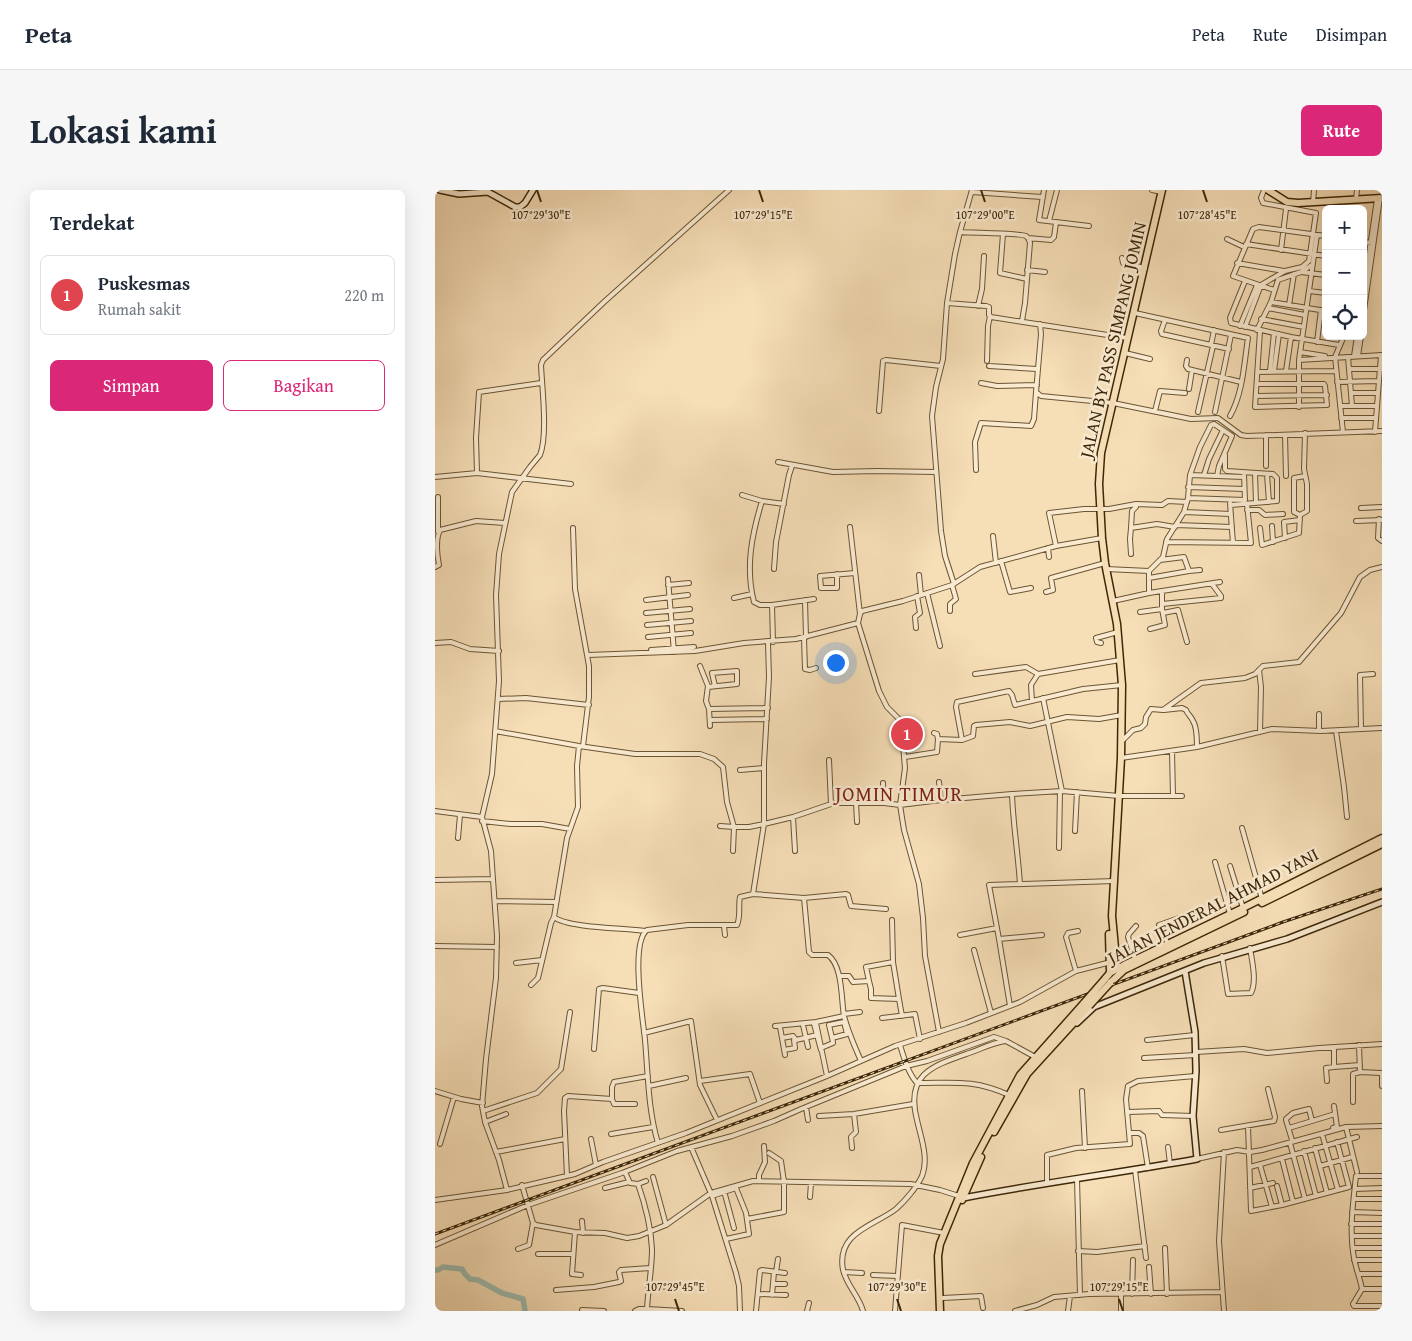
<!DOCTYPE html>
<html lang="id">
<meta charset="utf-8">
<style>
:root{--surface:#fff;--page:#f6f6f7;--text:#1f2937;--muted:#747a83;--line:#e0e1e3;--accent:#db2777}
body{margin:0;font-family:"Gentium Book Plus",serif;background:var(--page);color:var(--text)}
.controls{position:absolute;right:15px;top:15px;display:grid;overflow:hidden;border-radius:8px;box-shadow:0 5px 20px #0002}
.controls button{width:45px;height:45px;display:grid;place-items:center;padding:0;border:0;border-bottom:1px solid var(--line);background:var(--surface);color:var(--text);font:25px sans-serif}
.you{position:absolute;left:400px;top:472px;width:18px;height:18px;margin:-12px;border:4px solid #fff;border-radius:50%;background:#1a73e8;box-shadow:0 0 0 8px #1a73e833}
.badge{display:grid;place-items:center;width:32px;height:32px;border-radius:50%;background:var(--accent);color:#fff;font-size:16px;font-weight:700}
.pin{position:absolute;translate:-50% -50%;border:2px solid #fff;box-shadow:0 1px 5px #0006}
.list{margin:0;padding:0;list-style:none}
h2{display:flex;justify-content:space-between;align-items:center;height:65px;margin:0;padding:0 20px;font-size:21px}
h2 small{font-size:16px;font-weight:400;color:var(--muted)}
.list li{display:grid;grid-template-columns:32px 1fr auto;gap:15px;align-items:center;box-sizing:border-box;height:80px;margin:0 10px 10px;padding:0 10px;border:1px solid var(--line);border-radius:8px}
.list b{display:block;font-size:19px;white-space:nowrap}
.list p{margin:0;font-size:16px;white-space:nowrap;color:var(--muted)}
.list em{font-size:16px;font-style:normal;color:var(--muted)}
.actions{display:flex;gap:10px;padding:15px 20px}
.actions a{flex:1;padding:11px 0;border:1px solid var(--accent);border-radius:8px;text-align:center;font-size:18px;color:var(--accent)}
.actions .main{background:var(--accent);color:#fff}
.icon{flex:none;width:28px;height:28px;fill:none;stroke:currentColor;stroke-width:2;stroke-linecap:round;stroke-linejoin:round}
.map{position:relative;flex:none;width:947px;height:1121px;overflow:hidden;border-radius:8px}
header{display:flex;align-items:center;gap:30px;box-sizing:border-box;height:70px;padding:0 25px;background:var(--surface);border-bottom:1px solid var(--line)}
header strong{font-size:24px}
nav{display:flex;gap:28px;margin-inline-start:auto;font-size:18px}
.intro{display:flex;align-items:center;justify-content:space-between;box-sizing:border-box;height:120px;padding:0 30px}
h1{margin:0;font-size:35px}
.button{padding:12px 22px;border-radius:8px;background:var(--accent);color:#fff;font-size:18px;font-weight:700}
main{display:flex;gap:30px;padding:0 30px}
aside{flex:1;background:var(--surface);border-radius:8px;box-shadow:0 5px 20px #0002}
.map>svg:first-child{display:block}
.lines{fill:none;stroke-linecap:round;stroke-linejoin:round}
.river{stroke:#9dbcaf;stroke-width:5.5}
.street-casing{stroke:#6a5534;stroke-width:6}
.secondary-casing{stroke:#3c2708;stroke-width:8}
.highway-casing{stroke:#3c2708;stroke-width:9}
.street{stroke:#f9ead0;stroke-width:4}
.secondary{stroke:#f9ead0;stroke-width:5}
.highway{stroke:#f6deb7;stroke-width:6}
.rail-casing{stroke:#3c2708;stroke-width:3}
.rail{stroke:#f9ead0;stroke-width:1;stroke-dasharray:4;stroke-linecap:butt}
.highway-bridge-casing{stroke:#3c2708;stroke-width:9;stroke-linecap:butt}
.highway-bridge{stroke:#f6deb7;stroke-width:6}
.ticks{fill:none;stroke:#3c2708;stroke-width:2}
.labels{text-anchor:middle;stroke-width:5;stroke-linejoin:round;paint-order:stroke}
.street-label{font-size:18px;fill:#3c2708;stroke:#f9ead0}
.quarter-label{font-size:20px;letter-spacing:1px;fill:#7a1f14;stroke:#f9ead0}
.ticks-label{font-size:12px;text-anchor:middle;fill:#3c2708;stroke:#f9ead0;stroke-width:5;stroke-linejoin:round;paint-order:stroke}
</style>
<header>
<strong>Peta</strong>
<nav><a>Peta</a><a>Rute</a><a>Disimpan</a></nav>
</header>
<div class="intro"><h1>Lokasi kami</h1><a class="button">Rute</a></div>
<main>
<aside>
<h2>Terdekat<small></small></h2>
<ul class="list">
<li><span class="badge" style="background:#e0444e">1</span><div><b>Puskesmas</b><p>Rumah sakit</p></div><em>220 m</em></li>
</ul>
<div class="actions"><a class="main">Simpan</a><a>Bagikan</a></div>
</aside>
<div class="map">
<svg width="947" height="1121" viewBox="0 0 947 1121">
<rect width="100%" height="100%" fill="#f6deb7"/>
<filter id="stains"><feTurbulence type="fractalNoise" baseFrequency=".004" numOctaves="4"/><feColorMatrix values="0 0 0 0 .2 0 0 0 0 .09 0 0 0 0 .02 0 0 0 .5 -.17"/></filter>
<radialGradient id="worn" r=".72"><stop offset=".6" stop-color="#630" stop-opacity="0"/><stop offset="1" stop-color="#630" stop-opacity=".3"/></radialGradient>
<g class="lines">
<!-- river -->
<path class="river" d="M0 1080H3L8 1077 27 1079 30 1084 35 1089 43 1090 67 1103 88 1109 90 1121"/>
<defs>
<path id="street" d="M609 0 604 30 654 36
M717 0 727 2
M537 2 607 7
M921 9 922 0
M878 13 879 0
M614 31 622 0
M525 42C535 43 586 43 591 46 594 48 594 50 595 53L590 113 587 131
M568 44 565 83 592 89
M593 48 616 50 619 47 621 33
M792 49 809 57
M928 52 937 53
M811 54 891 66
M846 60 851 19
M687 68 688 73 710 78
M802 73 849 81
M592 80 610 82
M866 82 891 85
M810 91 795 128 796 133 856 147 904 155
M839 100 798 86 818 39 824 37 891 46
M874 101 891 103
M928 105 942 9
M836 112 891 121
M512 113 551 116 554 117V125L556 127 692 148
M854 115 859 84
M543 116 547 99 549 66
M833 118 870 125
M700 123 813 148C809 174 808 203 795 226
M928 127 945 8
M826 129 869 137
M730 130 726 141 727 144 794 159
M605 134 606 144 601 202 606 206 678 213 756 229 783 228 806 245 812 246 947 241
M805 136 822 95
M810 137 826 95 850 81 867 77 874 71 881 23 828 13 826 8 829 0
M822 140 836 112 843 90 866 82 877 75
M882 152 886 120
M776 155 779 140
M865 162 890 166
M690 163 715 169
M919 166 922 146
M923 166 926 146
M913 167 917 216
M752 170 751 176 753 179 806 192
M864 170 947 165
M552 171 553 136 555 126
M554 176 602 179
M914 179H947
M835 181 839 143
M839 181 844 144
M851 181 856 147
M823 182 900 181
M902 192 943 191
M546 193 562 196 602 195
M822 194H889L890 196 892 215 820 217 825 141
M754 199 757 180
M916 203H943
M821 206 892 205
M905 216H941
M864 217V170L882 45
M444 221 448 171 451 170 506 176
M720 221 725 201 750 203
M763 222 778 156
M780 222 796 145
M906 228H941
M908 242 900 167 909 146
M940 242 946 165
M850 245 851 286
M790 264V279L792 281 838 284 842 288V311L796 315
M343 272 398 282 442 281 501 282
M831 276V245
M541 280 540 252 546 233 596 236 599 229 601 202
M42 283 41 248 44 202 106 193
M820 283 821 313
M832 284 834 312
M755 285 809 287
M769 285 774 269 788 240
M809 285 810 310
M0 287 42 283 136 294
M753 297 809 299
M307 305 327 311 349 314
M753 308 810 310
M327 311C317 344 310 377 319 412L325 415H337L338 452
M795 313 798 353
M926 318 947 317
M812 320H824L830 325 848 324
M749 322 796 324
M865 325 859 322V288L870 286
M944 329 943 348 947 351
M921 331 947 330
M741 335 797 337
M837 336 838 352
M415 337 425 424
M138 338 140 399 154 476V507L148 556
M696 338 697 321 701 317V314
M825 338 827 355 864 343 865 325 872 321V294L869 279 870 243
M3 342V307
M558 346 561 373
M850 348 849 332 865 330
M731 352 816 353 812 314
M621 356 614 323 649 319H674L701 314 727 315 733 311 752 312
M613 358 614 367
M696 364 695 349 696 338 722 334 740 337
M566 371 575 402 596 398
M0 377 4 375C2 364 0 350 5 340L41 331 70 333
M339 379 341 352 354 285 357 276
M671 379 714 381
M754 381 765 380
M402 384V398H386L385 386 420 383
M484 385 486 405
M714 388 754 381 749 367 725 370
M233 389 239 462
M519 394 510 366 506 341 497 226 501 197 508 169 512 113 520 64 525 42 537 0
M233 395 254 393
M611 402 618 400 616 388 670 373
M492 403 505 456
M714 403V381L728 367 732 349 749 322 753 308 755 285 765 257 776 235 779 234 797 246 784 276 782 286
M299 408 317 404
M211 410 253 405
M370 410 371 447
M678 411 714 403 785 392
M727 414 786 408V406L777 394
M337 415 379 409
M515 421V414L521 409 517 395
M705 422 727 419
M211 423 255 419
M728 423 743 420 752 452
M423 433 444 501 452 517 464 529 467 544 470 578 465 615 469 640 484 694 488 728 490 766 504 842
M212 435 256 431
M481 438 480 427 485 423 482 406
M715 439 730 435 727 419V401
M213 447 256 443
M369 448 370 479 375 480 381 478
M0 453 16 452 35 459 64 461
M666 453 662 452 661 448 683 442
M216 460 259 457
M153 465 260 461 309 453 361 449 423 433 425 424 427 421 468 411 517 395 545 377 621 356 667 348
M265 476 273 496 271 511 274 519 333 518
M824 480 826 497 825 542
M540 484 591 477 603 484 685 470
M273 497 302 494V481L277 483 280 496
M608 508 627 601
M63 509 91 508 154 515
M597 511 596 495 603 484
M274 519 275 536
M729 520 747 518 751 520C753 525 756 526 758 531 762 537 762 550 762 557
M275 530 332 529
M926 539 925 485 938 484
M60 541 144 556 200 564H265L279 569 288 577 292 612 299 637H314L329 634V573L334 487 333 453
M884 541V524
M901 541 909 597 912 627
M499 543 502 544 503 549
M527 550 521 517 522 512 574 501 577 505 580 515 648 499 687 495
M687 551 698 540 706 538 710 534 711 527 716 519 728 520 766 493 810 488 820 484 828 476 864 472 906 423 925 387 935 380 947 377
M144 556 142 576 143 617 132 648 119 727C132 738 190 738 210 741
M737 561 738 606
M470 567 502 562 503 549 527 550 538 546 539 536 541 535 575 532 595 536 632 527 664 529 687 525
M686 568 762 557 837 539 886 541 947 538
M394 570 396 614
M305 580 329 578
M504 592 506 610
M448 593 449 613
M577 604C578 634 583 663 585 694
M421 612 422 632
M0 621 47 627
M358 627 360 661
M47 631 76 634H107L135 639
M285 636 299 637 298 661
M807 638 827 709
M640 641 642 602
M23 648 25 625
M624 658 625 601
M780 672 795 724
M795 676 808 718
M0 690 57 689
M318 704 369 708 411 704 413 705 416 716 451 719
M369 708 374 762 377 765H393C408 776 406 809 409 826 413 842 420 857 426 871
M60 711 121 712
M289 736 290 745
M525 745 562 738
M607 745 564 749 554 695 679 691
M564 749 575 816
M733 754 724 735 744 728
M0 756 62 757
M539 760 556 823
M787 766 793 804 816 803C822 791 817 771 815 758
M700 769 693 747 694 744 701 736
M81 773 107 770
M641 781 631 747 633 743 643 741
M404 786H414L418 792 434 791 436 799V808L464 809 458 772 457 730
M434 791 431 777 458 772
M96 795 103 788 116 733 119 727
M464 809 467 826
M409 824 425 822
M447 828 480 824 485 849
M368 835 373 857
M340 836 381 832 409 826
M345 837 350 865
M209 843 256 831 265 895 282 930
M347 848 358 846 361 850 382 845
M712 850 760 845
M465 855C469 868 473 883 482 893 520 893 538 889 574 905
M924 855 925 882 946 883
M386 858 398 853V852L394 835 409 832 412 844 397 848
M159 859 164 799 168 798 204 803
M349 860 360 858 359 850
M386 860 379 834 381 833 392 886
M761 862 809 859 832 863 884 858 947 854
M709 868 761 865
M899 877 925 875
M947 883V896
M265 891 315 884 325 913
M892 891 891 878 899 877V857
M214 896 251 888
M0 901 26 909 48 913
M647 901 650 958
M177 909 179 914H200
M918 912V884L925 882
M371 917 373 930
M48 921 102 903 126 879 135 822
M693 922 724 921 727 925 758 926
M384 926 419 924 478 914
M877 931 900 924
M50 932 71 924
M813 936 816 1021 847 1015 914 997 902 952
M911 937 922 982
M854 938 877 931 874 919 858 923 851 929V930L857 950
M898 938 902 937 899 916
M786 940 839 931 840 927 833 899
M695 943H704L708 946 713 978
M176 944 218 937
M887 944 903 1000
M156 949 161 975
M223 953C213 920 213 884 210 850 208 829 195 753 212 740L253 735H302C306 726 303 716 305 707L318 704 329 634 358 627 399 613H449L465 615 506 610 577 604 627 601 684 606H747
M855 953 870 1009
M5 954 19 907
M256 957 277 1006 301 1083 304 1096 305 1121
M733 957 735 974
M417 958 416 947 421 942 419 924
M880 958 892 1003
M869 961 881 1006
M61 962 130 949
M789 962 784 1051 789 1121
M762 969 802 960 815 962 827 960 911 937 947 936
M847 969 858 1012
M825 975 837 1017
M885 976 917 967
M815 977 922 947
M700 980 711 1068
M190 982 195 993 203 994 211 991
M132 986 129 921 130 908 133 906 177 909V897L179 892 213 886
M218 987 231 1035
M642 989 645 1105
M324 991V985L330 972 329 956
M612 993V965L641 958 695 954 691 909 693 896 703 891 760 886
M203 994C210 1014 216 1038 217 1059 217 1079 213 1099 212 1119L247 1121
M87 995 98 1033 101 1035 140 1042 170 1043 192 1048 204 1046 231 1035 276 1003 318 991 476 994 505 1000 524 1006
M842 996 847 1015
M170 998 194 992
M815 998 838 993
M920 999 947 998
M72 1000 64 970 50 932 47 916 51 869 61 788 62 746 56 661 47 627 57 584 64 491 61 405 64 364 77 302 95 277 105 265C113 245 107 198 106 175L108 170 169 112 294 0
M289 1001 299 1038
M277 1006 301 998 311 1023 314 1044 291 1049
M375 1007 376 993
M919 1009H947
M0 1010 72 1000 140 984 168 972 251 943 392 886 460 856 531 833 585 812 641 781 676 772
M917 1022 947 1023
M312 1029 349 1022V992L346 971 334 963
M147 1031 148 1043
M916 1034H947
M140 1042 137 1084 146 1085
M917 1046H947
M0 1055 93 1015 187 983 242 961 297 946 339 931 366 919 471 876 492 871 559 847 571 851 602 868
M730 1058 732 1104
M918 1058H947
M83 1059 94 1055 98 1033
M643 1061 662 1062 710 1056
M103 1064H138
M919 1070H947
M714 1077 716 1104
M341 1082 343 1069
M409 1082 427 1083
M925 1084H947
M438 1085 462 1086
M338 1094H350
M213 1097 245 1096
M927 1099H947
M121 1100 159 1097 184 1092 186 1091 184 1082 186 1080 215 1078
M324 1104 351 1105
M686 1104V1121
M697 1104 698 1070
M337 1105 339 1082
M508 1108 546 1106 548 1118
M946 1116H919L918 1114 927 1099C925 1088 921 1079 919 1068 914 1041 918 1013 921 986H947
M147 1120 169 1121
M200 1121 204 1119H212
M321 1121 325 1081 327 1080 350 1083
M372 1121 374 1113
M428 1121C424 1106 412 1096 408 1080 401 1042 439 1036 461 1019 470 1011 482 997 487 986 494 968 486 948 482 930 470 884 497 876 534 863 546 859 557 853 570 851
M460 1121 467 1035 509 1043
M580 1121 602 1115 619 1107 654 1104 787 1102
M633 1121 635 1106"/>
<path id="secondary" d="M5 0 24 4 53 2 80 17H85L90 13 98 0
M642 833 659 817 769 773 852 749 947 712
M528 1008C606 993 684 983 762 969L758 926 761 881 760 842 750 781"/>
<path id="highway" d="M833 0 852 12 863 13 947 8
M827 713 947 654
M674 744 675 783
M682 779 677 726 686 568 687 495 682 434 670 373 667 348 664 294 666 263C686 175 707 88 727 0
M670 789 675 783 689 775 808 718 947 648
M675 793 689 780 809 722
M559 942 592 884 654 816
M527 1010 546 967
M505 1121 503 1066 505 1054 538 973 585 885 649 813"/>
</defs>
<!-- street casing -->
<use href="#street" class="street-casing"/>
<!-- secondary casing -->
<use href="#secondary" class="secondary-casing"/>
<!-- highway casing -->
<use href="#highway" class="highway-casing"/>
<!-- street -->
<use href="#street" class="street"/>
<!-- secondary -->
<use href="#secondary" class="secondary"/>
<!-- highway -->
<use href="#highway" class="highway"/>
<defs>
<path id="rail" d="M0 1044 848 732 947 699"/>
</defs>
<!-- rail casing -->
<use href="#rail" class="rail-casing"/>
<!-- rail -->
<use href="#rail" class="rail"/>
<defs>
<path id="highway-bridge" d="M649 813 670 789
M654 816 675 793"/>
</defs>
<!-- highway-bridge casing -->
<use href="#highway-bridge" class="highway-bridge-casing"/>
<!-- highway-bridge -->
<use href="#highway-bridge" class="highway-bridge"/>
</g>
<!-- ticks -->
<path class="ticks" d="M102 0 106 12M324 0 328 12M546 0 550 12M768 0 772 12M240 1109 244 1121M462 1109 466 1121M684 1109 688 1121"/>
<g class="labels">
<!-- street labels -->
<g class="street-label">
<text transform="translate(678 150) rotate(-77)" y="6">JALAN BY PASS SIMPANG JOMIN</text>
<text transform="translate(778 716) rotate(-27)" y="6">JALAN JENDERAL AHMAD YANI</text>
</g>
<!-- quarter labels -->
<g class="quarter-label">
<text x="464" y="611">JOMIN TIMUR</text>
</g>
</g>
<g class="ticks-label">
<text x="106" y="29">107°29'30"E</text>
<text x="328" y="29">107°29'15"E</text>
<text x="550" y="29">107°29'00"E</text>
<text x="772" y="29">107°28'45"E</text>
<text x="240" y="1101">107°29'45"E</text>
<text x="462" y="1101">107°29'30"E</text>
<text x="684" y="1101">107°29'15"E</text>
</g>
<rect width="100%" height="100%" filter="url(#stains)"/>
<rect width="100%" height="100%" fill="url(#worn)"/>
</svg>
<div class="controls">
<button>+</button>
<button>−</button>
<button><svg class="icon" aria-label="locate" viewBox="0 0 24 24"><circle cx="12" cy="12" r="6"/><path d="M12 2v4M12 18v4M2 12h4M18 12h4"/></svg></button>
</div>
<div class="you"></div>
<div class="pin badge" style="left:472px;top:544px;background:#e0444e">1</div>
</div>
</main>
